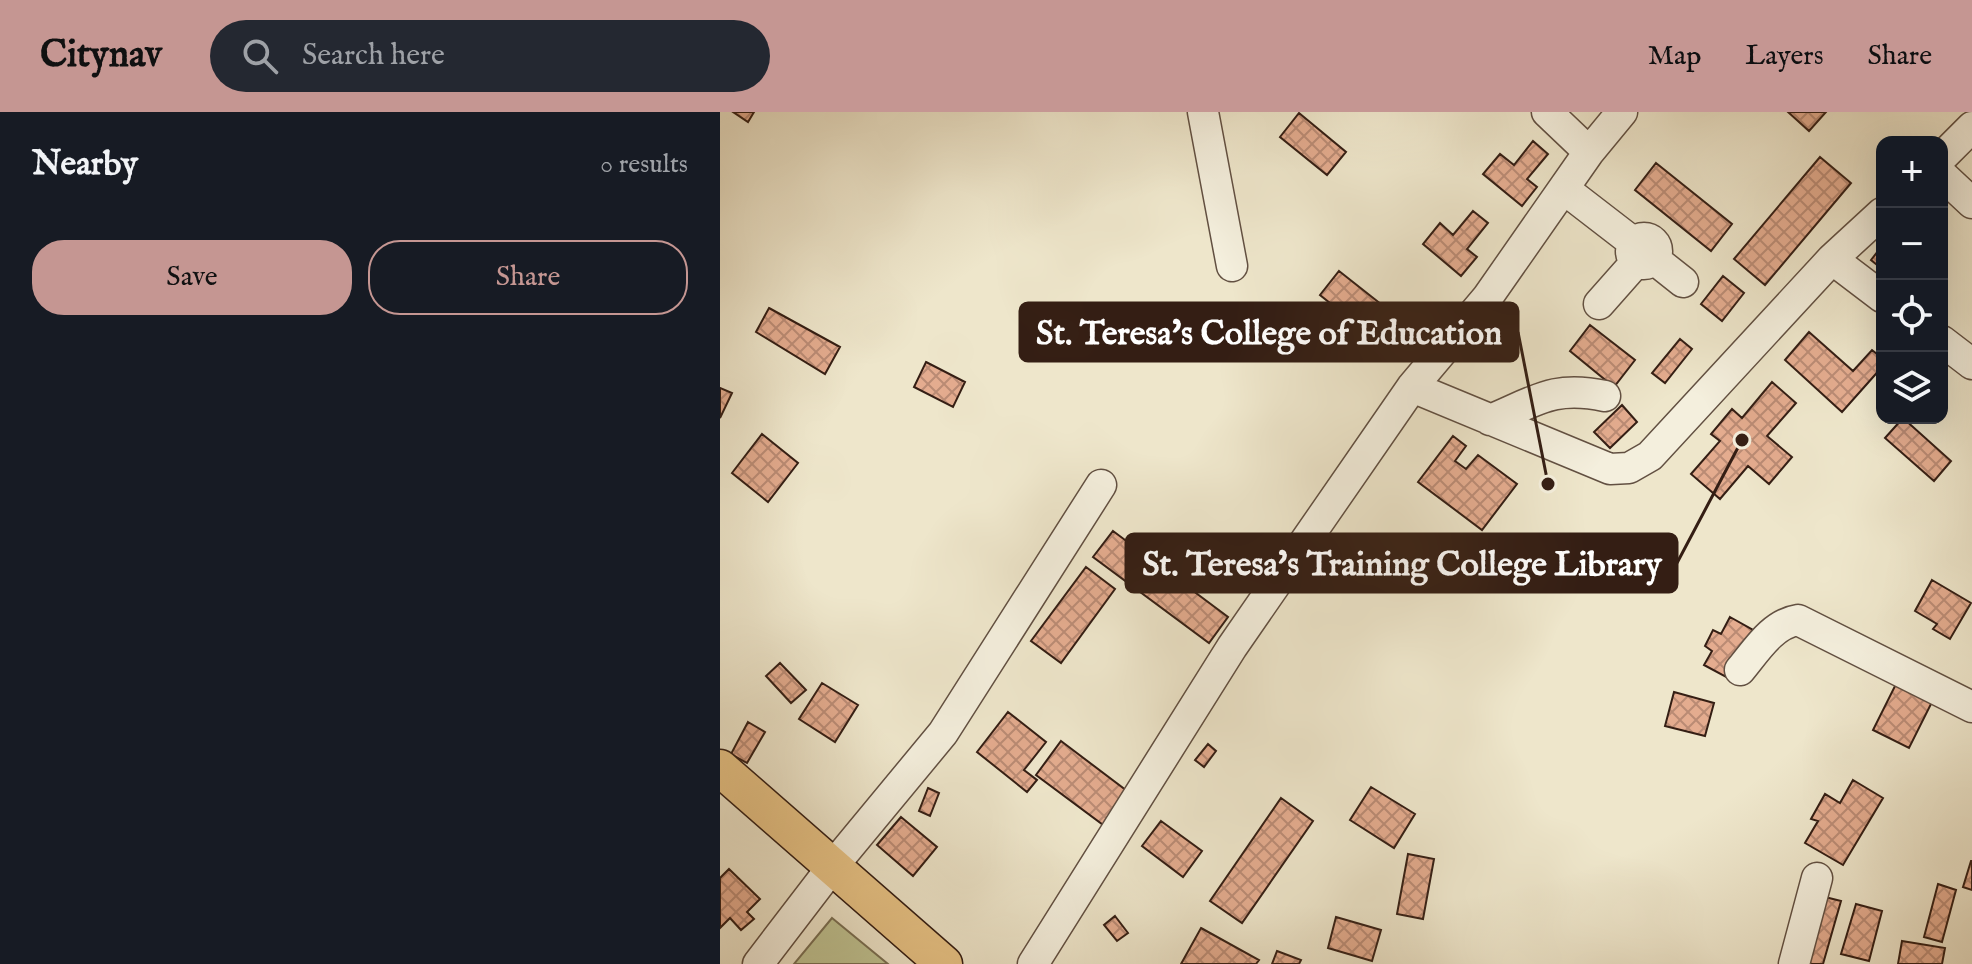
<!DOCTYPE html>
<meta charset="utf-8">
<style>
:root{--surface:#171b24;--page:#242831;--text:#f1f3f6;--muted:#9ea1a6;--line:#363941;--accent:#c59692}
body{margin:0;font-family:"IM FELL English",serif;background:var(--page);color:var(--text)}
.controls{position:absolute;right:24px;top:24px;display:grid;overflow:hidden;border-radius:16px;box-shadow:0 8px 32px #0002}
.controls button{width:72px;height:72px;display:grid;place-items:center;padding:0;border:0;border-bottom:2px solid var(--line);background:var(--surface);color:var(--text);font:40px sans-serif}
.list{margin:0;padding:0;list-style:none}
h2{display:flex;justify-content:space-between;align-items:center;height:104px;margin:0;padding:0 32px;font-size:34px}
h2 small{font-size:26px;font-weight:400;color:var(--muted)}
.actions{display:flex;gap:16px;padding:24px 32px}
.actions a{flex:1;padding:18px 0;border:2px solid var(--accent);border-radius:32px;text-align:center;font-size:28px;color:var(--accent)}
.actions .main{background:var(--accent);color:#111}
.icon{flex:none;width:44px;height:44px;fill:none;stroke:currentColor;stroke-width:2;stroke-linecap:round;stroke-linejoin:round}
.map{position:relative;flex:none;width:1252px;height:852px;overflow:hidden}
header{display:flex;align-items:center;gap:48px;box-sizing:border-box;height:112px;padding:0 40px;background:var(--accent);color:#111}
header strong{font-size:38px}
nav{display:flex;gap:44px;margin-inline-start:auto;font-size:28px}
.search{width:560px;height:72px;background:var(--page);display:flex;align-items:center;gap:20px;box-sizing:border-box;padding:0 28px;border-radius:44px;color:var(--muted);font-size:30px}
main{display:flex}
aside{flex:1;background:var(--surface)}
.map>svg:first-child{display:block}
.pitch{fill:#bfc393;stroke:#7a7054;stroke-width:2}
.building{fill:url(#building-cross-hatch);stroke:#341e14;stroke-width:2}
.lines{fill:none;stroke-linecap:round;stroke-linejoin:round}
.minor-casing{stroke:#625042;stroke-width:33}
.major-casing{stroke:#341e14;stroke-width:39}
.minor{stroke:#f4efdd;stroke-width:30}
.major{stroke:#e7c386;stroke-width:36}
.leader{fill:none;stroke:#341e14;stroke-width:3}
.callout-dot{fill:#341e14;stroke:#f4efdd;stroke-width:3}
.callout{fill:#341e14;stroke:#341e14;stroke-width:3}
.callout-label{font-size:34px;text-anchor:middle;font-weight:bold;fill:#fff}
</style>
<header>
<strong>Citynav</strong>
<div class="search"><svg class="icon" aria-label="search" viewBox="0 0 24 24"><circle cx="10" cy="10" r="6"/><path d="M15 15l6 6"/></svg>Search here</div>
<nav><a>Map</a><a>Layers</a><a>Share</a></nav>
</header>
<main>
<aside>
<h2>Nearby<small>0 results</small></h2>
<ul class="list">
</ul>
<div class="actions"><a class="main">Save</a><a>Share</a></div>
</aside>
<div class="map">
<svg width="1252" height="852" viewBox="0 0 1252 852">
<defs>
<pattern id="building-cross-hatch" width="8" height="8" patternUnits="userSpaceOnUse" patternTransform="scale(2)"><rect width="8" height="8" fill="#e4ac8f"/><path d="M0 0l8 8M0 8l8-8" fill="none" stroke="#ba8b74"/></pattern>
</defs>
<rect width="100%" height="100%" fill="#eee6cb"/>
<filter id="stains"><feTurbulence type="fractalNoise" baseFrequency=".0025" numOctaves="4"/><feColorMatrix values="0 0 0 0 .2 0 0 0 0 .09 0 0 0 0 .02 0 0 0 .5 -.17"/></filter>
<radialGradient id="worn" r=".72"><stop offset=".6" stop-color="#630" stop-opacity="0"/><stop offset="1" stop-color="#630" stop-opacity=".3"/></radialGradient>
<!-- pitch -->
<path class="pitch" d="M112 806 168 852H74Z"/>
<!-- building -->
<path class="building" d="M13 0H34L28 10Z
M1068 0H1106L1089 19Z
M579 1 626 40 607 63 560 25Z
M813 29 828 42 807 67 817 75 802 94 763 62 780 42 794 53Z
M1100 45 1131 71 1045 173 1014 147Z
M936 51 1012 112 991 139 915 78Z
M753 99 768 111 747 137 757 145 741 164 703 132 720 111 733 123Z
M1162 134V157L1151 148Z
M619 159 700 223 680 247 600 183Z
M1003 164 1024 181 1002 209 981 192Z
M49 196 120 235 105 262 36 220Z
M870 213 915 248 894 275 850 239Z
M1089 220 1133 259 1152 238 1162 246V255L1122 300 1065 248Z
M960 227 972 237 945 271 932 261Z
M206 250 245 270 233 295 194 275Z
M1052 270 1076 291 1047 324 1072 345 1049 372 1028 354 1000 387 971 362 1000 329 991 322 1012 297 1022 306Z
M0 276 12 281 0 306Z
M902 293 917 310 890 336 874 320Z
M1183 306 1231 349 1214 369 1165 326Z
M42 322 78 351 48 390 12 361Z
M733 324 746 334 735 349 746 357 758 343 797 372 762 418 698 370Z
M393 419 508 505 489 531 373 445Z
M366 455 395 477 341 551 311 529Z
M1212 468 1251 491 1230 527 1213 517 1217 512 1195 499Z
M1010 505 1033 518 1008 566 984 553 992 539 985 534 993 518 1001 522Z
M60 551 86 578 71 591 46 564Z
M1177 570 1213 588 1189 636 1153 618Z
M102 571 138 593 115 630 79 607Z
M954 580 994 591 985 624 945 614Z
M288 600 326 630 304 658 317 668 307 680 257 640Z
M28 610 45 620 27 651 11 642Z
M341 629 415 685 390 718 316 663Z
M488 632 496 639 484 655 475 648Z
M1133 668 1163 686 1123 753 1085 731 1098 709 1091 707 1105 682 1120 691Z
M651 675 695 702 674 736 630 708Z
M208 676 219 681 210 704 199 699Z
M561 686 593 709 522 811 490 789Z
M181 705 217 735 193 764 157 733Z
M441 709 482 739 463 765 422 734Z
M688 742 714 747 703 807 677 802Z
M1251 749H1252V778L1243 775Z
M9 757 40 787 27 800 34 807 21 818 10 806 0 816V766Z
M1218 772 1236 778 1222 830 1204 825Z
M1105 785 1121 789 1103 852H1086Z
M1136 792 1162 799 1149 849 1121 842Z
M395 804 408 821 397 829 384 813Z
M616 805 661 818 652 849 608 836Z
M481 816 539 848 536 852H461Z
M1182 829 1225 836 1222 852H1178Z
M557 839 581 848 579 852H552Z"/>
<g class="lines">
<defs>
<path id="minor" d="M483 0 512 154
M827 0 869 40
M1222 45 1252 15
M1222 63 1252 91
M844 77 914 131
M911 139a13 13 0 1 1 26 0a13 13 0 1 1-26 0Z
M934 147 963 170
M1112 147 1162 185
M879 192 917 149
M1222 229 1252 252
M692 275 890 357 909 356 930 344 1112 147 1162 101
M770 308C816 289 833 273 885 284
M1020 558C1036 539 1052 512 1078 508L1252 595
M38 852 113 754 223 621 381 373
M313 852 512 535 692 275 767 186 869 40 902 0
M1074 852 1097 766"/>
<path id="major" d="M0 656 224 852"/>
</defs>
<!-- minor casing -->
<use href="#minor" class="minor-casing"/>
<!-- major casing -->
<use href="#major" class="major-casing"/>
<!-- minor -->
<use href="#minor" class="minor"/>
<!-- major -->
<use href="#major" class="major"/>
</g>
<!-- callouts -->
<path class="leader" d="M828 372L798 220M1022 328L957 451"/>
<g class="callout-dot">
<circle cx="828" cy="372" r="8"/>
<circle cx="1022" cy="328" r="8"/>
</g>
<g class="callout">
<rect x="300" y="191" width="498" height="58" rx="8"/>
<rect x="406" y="422" width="551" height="58" rx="8"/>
</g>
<g class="callout-label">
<text x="549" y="232">St. Teresa's College of Education</text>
<text x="682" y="463">St. Teresa's Training College Library</text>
</g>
<rect width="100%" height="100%" filter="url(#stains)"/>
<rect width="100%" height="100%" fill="url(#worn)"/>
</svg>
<div class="controls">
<button>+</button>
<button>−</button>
<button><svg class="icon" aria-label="locate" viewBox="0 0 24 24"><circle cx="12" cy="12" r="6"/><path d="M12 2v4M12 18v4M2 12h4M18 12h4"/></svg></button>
<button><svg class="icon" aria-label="layers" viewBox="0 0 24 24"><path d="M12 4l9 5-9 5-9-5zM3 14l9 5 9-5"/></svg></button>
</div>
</div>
</main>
